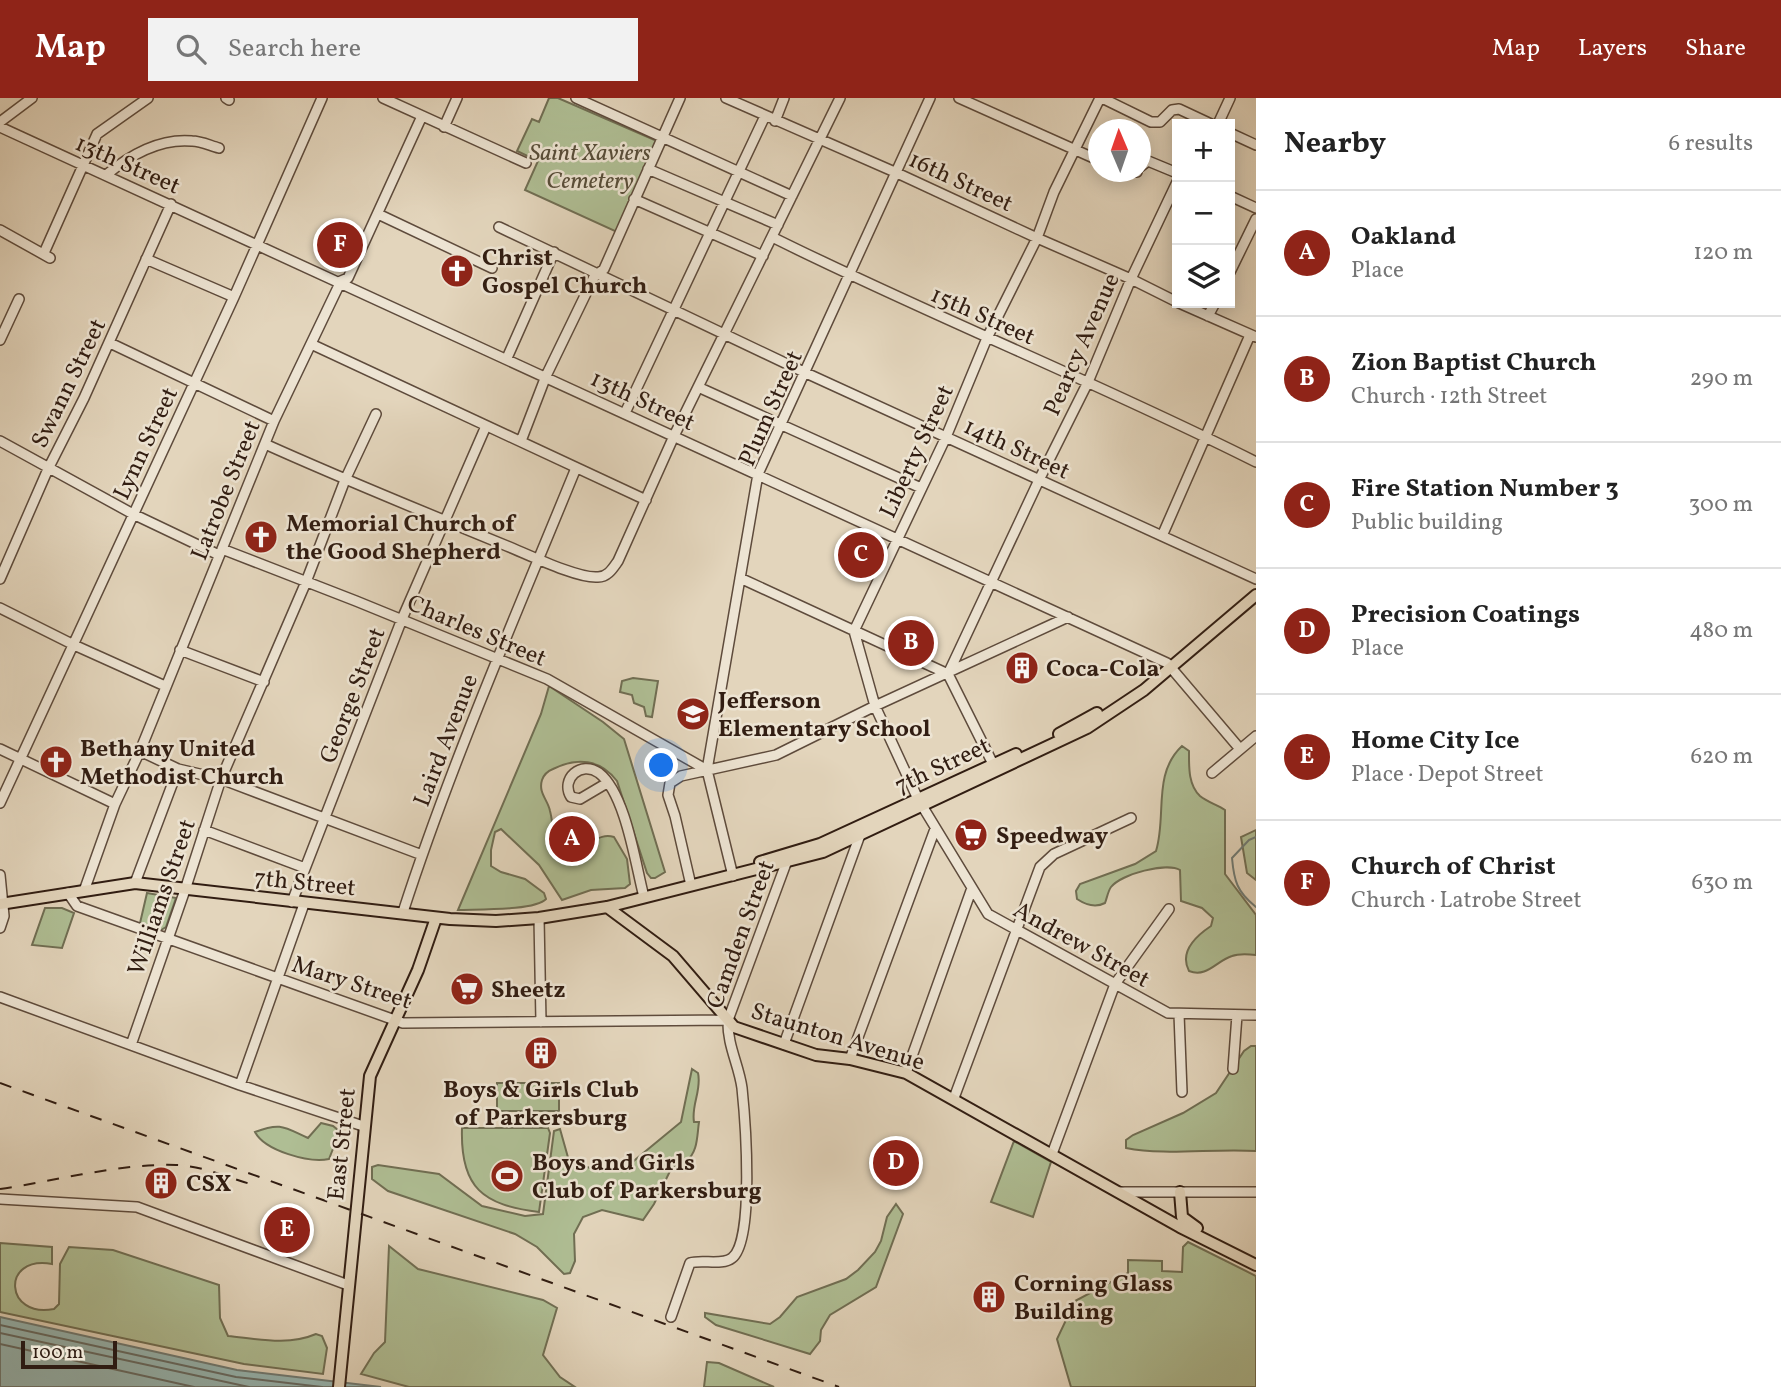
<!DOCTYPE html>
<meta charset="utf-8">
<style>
:root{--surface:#fff;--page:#f2f2f2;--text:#222;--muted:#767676;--line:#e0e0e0;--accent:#8f2418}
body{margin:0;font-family:Vollkorn,serif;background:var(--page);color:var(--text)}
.controls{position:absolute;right:21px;top:21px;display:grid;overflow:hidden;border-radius:0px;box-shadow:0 4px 18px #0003}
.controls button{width:63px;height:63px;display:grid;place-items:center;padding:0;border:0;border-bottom:2px solid var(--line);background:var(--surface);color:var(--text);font:35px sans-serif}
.compass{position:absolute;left:1088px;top:21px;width:63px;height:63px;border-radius:50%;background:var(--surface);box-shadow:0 4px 18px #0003;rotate:358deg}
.scale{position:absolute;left:21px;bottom:18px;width:96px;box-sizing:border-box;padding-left:7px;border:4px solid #311d12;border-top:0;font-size:19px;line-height:24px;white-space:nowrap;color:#311d12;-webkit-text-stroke:5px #ede4d3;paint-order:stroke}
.you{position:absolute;left:662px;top:668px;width:24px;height:24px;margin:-18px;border:5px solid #fff;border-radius:50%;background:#1a73e8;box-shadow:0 0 0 10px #1a73e833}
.badge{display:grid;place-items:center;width:46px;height:46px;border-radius:50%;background:var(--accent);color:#fff;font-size:23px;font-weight:700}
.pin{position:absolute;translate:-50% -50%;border:4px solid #fff;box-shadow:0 2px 7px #0006}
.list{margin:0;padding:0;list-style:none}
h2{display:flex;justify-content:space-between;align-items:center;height:91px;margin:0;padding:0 28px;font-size:30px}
h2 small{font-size:23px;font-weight:400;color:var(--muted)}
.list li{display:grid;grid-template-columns:46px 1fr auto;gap:21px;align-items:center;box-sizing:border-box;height:126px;padding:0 28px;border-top:2px solid var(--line)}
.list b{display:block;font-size:26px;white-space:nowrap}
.list p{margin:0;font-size:23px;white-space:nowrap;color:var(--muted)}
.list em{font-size:23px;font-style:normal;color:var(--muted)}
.icon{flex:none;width:38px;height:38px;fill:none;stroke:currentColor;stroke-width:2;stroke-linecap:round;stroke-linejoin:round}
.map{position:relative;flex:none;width:1256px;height:1289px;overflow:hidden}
header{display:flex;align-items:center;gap:42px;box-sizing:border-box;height:98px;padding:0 35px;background:var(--accent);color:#fff}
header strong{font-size:33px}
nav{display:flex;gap:38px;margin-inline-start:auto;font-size:24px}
.search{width:490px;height:63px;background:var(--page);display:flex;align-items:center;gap:18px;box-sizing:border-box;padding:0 24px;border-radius:0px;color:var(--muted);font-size:26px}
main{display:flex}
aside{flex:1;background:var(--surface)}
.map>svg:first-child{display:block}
.green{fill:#afbe94;stroke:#706e53;stroke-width:2}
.water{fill:#96b8b5;stroke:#6e7a74;stroke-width:2}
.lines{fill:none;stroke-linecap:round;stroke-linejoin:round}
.shore{stroke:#646a64;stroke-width:2}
.stream{stroke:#6e7a74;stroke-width:2}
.minor-casing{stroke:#5e4b3c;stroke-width:12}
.major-casing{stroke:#311d12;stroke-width:14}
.minor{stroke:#ede4d3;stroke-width:9}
.major{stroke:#e3d5bc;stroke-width:10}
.rail{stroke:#311d12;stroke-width:2;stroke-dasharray:12 12;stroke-linecap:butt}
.labels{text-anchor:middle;stroke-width:5;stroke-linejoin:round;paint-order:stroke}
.park-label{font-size:24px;font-style:italic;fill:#574d39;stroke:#ede4d3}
.street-label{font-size:24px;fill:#311d12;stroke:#ede4d3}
.poi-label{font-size:24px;font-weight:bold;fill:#311d12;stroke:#ede4d3;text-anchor:start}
</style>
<header>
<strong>Map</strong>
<div class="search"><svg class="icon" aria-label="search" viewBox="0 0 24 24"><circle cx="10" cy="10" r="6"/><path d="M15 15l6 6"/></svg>Search here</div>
<nav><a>Map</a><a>Layers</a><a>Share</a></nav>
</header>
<main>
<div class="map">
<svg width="1256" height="1289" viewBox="0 0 1256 1289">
<rect width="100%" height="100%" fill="#e3d5bc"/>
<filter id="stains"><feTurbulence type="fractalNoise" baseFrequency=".00286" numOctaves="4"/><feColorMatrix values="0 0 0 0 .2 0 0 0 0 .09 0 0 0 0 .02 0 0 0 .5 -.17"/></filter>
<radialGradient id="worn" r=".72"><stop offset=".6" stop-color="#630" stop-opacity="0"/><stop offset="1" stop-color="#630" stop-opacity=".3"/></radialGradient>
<!-- green -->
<path class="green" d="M549 0H558L657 43 617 134 525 92 538 63 517 53 532 21 539 24Z
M633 580 658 583 652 619 646 618 644 609 634 605 632 597 620 594 622 583Z
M549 588 603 624 624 641 665 774 655 780H651L647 775 617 683C600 661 577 659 553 671 548 673 544 676 542 682 538 695 548 702 550 713 553 724 552 735 557 745 587 759 593 733 614 739L627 761 630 786 625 790 591 792 562 802 539 767 501 731 495 734 491 752V768L501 774 525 781 544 795 546 801C535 813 476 811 458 812L541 616Z
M1182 648 1189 653C1189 668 1188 687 1200 698 1207 704 1218 707 1225 712V776L1256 817V857C1248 856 1240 855 1232 858 1216 863 1207 880 1189 873 1179 854 1196 838 1211 828L1213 820 1202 810 1181 803 1180 772C1167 764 1121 776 1111 789 1108 793 1107 800 1105 805 1095 810 1086 807 1077 801L1076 793 1080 786 1135 766 1156 753C1167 718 1152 676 1182 648Z
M1256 732V782L1247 775 1241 739Z
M147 795 176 800 166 829 161 832 140 825Z
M45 810H62L74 815 62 850 32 847Z
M1251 948H1256V1053C1214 1050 1166 1058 1126 1050V1042L1133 1037 1183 1015 1216 995 1244 953Z
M692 971 698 975C702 992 691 1007 694 1024H699C697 1037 698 1055 686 1063 680 1067 676 1065 671 1071L654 1106 643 1122 602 1112 583 1119 574 1136 575 1163 570 1175 564 1176 537 1149 515 1136 388 1093 372 1081V1069L378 1067 439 1076 482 1108 525 1118 543 1116 554 1033 560 1031 569 1063 593 1071 630 1066 681 1024Z
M497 985H559V1013H497Z
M321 1025 333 1028 338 1032V1038L329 1061C309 1065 265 1053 255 1034 281 1024 284 1029 308 1040Z
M462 1030H548L550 1035 539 1114C483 1107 460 1090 462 1030Z
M1014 1043 1051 1064 1033 1119 991 1104Z
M896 1106 903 1116 876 1189 830 1217 821 1232 820 1243 810 1256 716 1227 705 1219V1215L770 1226 780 1219 797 1199 846 1181 858 1172 875 1154 881 1143 887 1119Z
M1188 1144 1256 1178V1289H1071L1057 1241 1075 1203 1128 1175V1162L1162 1163V1173L1182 1174 1183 1149Z
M0 1145 52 1149V1166C0 1157 5 1221 54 1211L59 1206 60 1166 69 1149 113 1152 219 1187 220 1220 228 1238C258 1241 288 1248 316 1236L322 1238 327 1250 323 1276 244 1266 0 1214Z
M389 1148 418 1171 543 1202 557 1210 543 1257 560 1279 575 1289H409L361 1276 374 1255 385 1244Z
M707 1264 719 1265 774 1289H704Z"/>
<!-- water -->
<path class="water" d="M0 1219 237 1272 381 1289H0Z"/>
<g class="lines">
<!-- shore -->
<path class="shore" d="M0 1227 236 1279 322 1289
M0 1235 249 1289
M0 1246 194 1289"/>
<!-- stream -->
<path class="stream" d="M1256 739 1249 742 1232 760C1234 783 1237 794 1256 809"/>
<defs>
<path id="minor" d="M226 0 229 2
M383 0 526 65
M576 0 792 98
M726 0 897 75 1037 140 1131 181 1177 204
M959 0 1098 62
M1100 0 1054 94 1037 140 987 240 946 339 854 533 875 608 918 701 988 816 1168 915 1256 917
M1102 0 1151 24H1160L1172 12 1179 11 1211 26
M775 23 784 0
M0 24 32 0
M1218 26 1230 0
M0 29 1167 565 1240 651
M444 29 457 0
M1230 35 1256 47
M1140 69 1148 63 1177 75
M648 71 778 127
M1125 74H1137
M106 77C130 57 160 40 192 43 201 43 211 48 219 50
M1230 98 1256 110
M634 101 763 158
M378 116 492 170
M499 129 806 275 1256 481
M0 132 50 160
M772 139C931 218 1097 284 1256 364
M44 155 97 36 148 0
M146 161 234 199
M1230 174 1256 121
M1179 205 1256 239
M1208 218 1215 205
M0 242 19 201
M110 245 274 323
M311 246 646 402
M507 260 554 154
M698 289 921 390
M625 315 765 18
M0 343 133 416 219 457
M521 343 546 278 594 179 604 171 680 0
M265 346C345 382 426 415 507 448 527 456 578 481 598 479 608 479 613 470 618 463L674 338 840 0
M1162 438 1250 237
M222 451 356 503 547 581 707 672
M740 480 948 576
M0 481 48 371 84 300 171 106
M0 510 74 547 165 588
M180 552 264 584
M948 576 1039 382 1088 284 1131 181 1177 84
M948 576 993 666
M0 651 115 706
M140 653 178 671 221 681 422 757
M1212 675 1256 638
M607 685 580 701 571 699C560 681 581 662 599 675 625 695 635 763 643 795
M0 705 234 199 322 0
M204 732 305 770
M0 777 4 818 0 830
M733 778 707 672 758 376 930 0
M690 783 675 718 668 697 670 685 681 678 776 657 875 608 1068 519
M135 785 178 671
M84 793 115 706 140 653 274 323 341 183 348 180 422 18
M68 795 77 808 403 925 728 922
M292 804 402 521 486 328
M403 814C452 663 516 517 576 370
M539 820 541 924
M0 899 240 987 363 1028
M1179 916 1182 994
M784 946 860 737
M131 947 185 792 221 681 306 484 345 382 376 316
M850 961 935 731
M1233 971 1237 917
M906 975 972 790
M240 987 304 806
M954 1000 1040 769 1054 756 1131 720
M1052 1056 1115 886 1169 811
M1120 1094H1256
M0 1101 137 1109 348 1187
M671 1219 690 1165C702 1161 722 1168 732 1160 755 1142 745 1019 742 990 739 967 727 947 728 922L788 760"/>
<path id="major" d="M1059 636 1097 615
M760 764 820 746 1016 656
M0 806 135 785 450 821 496 823 539 820 607 809 823 754 1087 630 1144 592 1256 497
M607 809 673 858 734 929 816 957 850 961 906 975 1180 1129 1256 1167
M1180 1094 1182 1119 1197 1130
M339 1289 370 978 418 872 436 820"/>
</defs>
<!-- minor casing -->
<use href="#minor" class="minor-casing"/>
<!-- major casing -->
<use href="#major" class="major-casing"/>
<!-- minor -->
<use href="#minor" class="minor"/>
<!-- major -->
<use href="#major" class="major"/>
<!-- rail -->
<path class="rail" d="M0 985 839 1289
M0 1091C55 1083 121 1065 176 1067 204 1068 228 1080 254 1087"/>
</g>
<!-- icons -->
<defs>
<symbol id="church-disc" viewBox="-11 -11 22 22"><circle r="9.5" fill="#8f2418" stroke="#ede4d3"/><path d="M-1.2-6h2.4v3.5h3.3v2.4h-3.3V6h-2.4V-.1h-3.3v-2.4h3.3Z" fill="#fff"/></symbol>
<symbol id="building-disc" viewBox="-11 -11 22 22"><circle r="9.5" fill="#8f2418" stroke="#ede4d3"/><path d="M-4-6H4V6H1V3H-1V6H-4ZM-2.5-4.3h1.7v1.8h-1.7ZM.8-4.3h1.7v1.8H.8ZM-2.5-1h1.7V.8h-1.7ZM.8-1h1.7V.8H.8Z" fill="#fff"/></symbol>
<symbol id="school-disc" viewBox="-11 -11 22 22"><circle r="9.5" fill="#8f2418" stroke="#ede4d3"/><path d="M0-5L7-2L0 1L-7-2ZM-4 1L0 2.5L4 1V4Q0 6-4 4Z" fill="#fff"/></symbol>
<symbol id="supermarket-disc" viewBox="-11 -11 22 22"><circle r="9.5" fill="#8f2418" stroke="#ede4d3"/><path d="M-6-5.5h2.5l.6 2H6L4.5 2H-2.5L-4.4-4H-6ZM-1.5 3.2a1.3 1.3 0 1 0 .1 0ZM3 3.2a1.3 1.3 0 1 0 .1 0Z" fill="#fff"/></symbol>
<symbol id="stadium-disc" viewBox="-11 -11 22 22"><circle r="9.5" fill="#8f2418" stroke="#ede4d3"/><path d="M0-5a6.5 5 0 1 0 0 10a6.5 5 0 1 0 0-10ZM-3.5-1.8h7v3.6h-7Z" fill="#fff"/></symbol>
</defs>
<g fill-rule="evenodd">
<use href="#church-disc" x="438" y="154" width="38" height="38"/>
<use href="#church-disc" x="242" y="420" width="38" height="38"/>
<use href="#building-disc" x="1003" y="551" width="38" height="38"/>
<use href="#school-disc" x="674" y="597" width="38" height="38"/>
<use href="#church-disc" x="37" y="645" width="38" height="38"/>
<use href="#supermarket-disc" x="952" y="718" width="38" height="38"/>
<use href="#supermarket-disc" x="448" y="872" width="38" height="38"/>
<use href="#building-disc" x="522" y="936" width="38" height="38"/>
<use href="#stadium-disc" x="488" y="1059" width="38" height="38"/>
<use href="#building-disc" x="142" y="1066" width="38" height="38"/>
<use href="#building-disc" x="970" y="1180" width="38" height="38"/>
</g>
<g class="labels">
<!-- park labels -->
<g class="park-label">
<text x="590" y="62">Saint Xaviers<tspan x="590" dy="28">Cemetery</tspan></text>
</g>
<!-- street labels -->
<g class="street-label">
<text transform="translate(128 66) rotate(24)" y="8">13th Street</text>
<text transform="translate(961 83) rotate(25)" y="8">16th Street</text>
<text transform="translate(983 217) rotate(24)" y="8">15th Street</text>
<text transform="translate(1081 246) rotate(-66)" y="8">Pearcy Avenue</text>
<text transform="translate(68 285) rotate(-64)" y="8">Swann Street</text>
<text transform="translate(643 302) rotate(25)" y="8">13th Street</text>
<text transform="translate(770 310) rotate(-66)" y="8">Plum Street</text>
<text transform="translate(145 345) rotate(-65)" y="8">Lynn Street</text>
<text transform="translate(1017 350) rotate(25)" y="8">14th Street</text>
<text transform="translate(916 353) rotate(-65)" y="8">Liberty Street</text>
<text transform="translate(225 392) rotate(-68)" y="8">Latrobe Street</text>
<text transform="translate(477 532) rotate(23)" y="8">Charles Street</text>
<text transform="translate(352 597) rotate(-69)" y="8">George Street</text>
<text transform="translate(445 642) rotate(-69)" y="8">Laird Avenue</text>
<text transform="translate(942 667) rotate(-25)" y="8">7th Street</text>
<text transform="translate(305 784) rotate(6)" y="8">7th Street</text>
<text transform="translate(161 799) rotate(-71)" y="8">Williams Street</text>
<text transform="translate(740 836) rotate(-70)" y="8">Camden Street</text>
<text transform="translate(1082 846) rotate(29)" y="8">Andrew Street</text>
<text transform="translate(352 884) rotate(18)" y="8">Mary Street</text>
<text transform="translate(838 938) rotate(17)" y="8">Staunton Avenue</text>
<text transform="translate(341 1046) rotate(-84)" y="8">East Street</text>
</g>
<!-- poi labels -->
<g class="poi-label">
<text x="482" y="167">Christ<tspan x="482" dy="28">Gospel Church</tspan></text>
<text x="286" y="433">Memorial Church of<tspan x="286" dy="28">the Good Shepherd</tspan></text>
<text x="1046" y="578">Coca-Cola</text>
<text x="718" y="610">Jefferson<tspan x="718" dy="28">Elementary School</tspan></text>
<text x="80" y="658">Bethany United<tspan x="80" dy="28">Methodist Church</tspan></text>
<text x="996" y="745">Speedway</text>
<text x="491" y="899">Sheetz</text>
<text x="541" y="999" text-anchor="middle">Boys &amp; Girls Club<tspan x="541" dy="28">of Parkersburg</tspan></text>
<text x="532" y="1072">Boys and Girls<tspan x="532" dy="28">Club of Parkersburg</tspan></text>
<text x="186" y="1093">CSX</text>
<text x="1014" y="1193">Corning Glass<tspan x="1014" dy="28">Building</tspan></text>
</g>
</g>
<rect width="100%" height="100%" filter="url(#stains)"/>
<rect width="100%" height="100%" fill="url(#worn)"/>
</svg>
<div class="controls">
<button>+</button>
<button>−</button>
<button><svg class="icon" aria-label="layers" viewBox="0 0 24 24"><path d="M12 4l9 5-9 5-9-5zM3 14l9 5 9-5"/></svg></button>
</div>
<svg class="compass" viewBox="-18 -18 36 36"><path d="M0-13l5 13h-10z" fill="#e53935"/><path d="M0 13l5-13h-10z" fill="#767676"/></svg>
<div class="scale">100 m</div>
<div class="you"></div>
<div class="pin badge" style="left:572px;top:741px">A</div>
<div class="pin badge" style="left:911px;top:545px">B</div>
<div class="pin badge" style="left:861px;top:457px">C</div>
<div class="pin badge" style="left:896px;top:1065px">D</div>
<div class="pin badge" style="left:287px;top:1132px">E</div>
<div class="pin badge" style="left:340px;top:147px">F</div>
</div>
<aside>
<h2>Nearby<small>6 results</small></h2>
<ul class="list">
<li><span class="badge">A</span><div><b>Oakland</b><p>Place</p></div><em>120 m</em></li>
<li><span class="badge">B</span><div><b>Zion Baptist Church</b><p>Church · 12th Street</p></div><em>290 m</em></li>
<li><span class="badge">C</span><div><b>Fire Station Number 3</b><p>Public building</p></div><em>300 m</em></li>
<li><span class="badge">D</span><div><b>Precision Coatings</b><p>Place</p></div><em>480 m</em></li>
<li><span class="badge">E</span><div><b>Home City Ice</b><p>Place · Depot Street</p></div><em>620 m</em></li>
<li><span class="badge">F</span><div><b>Church of Christ</b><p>Church · Latrobe Street</p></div><em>630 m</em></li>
</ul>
</aside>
</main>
